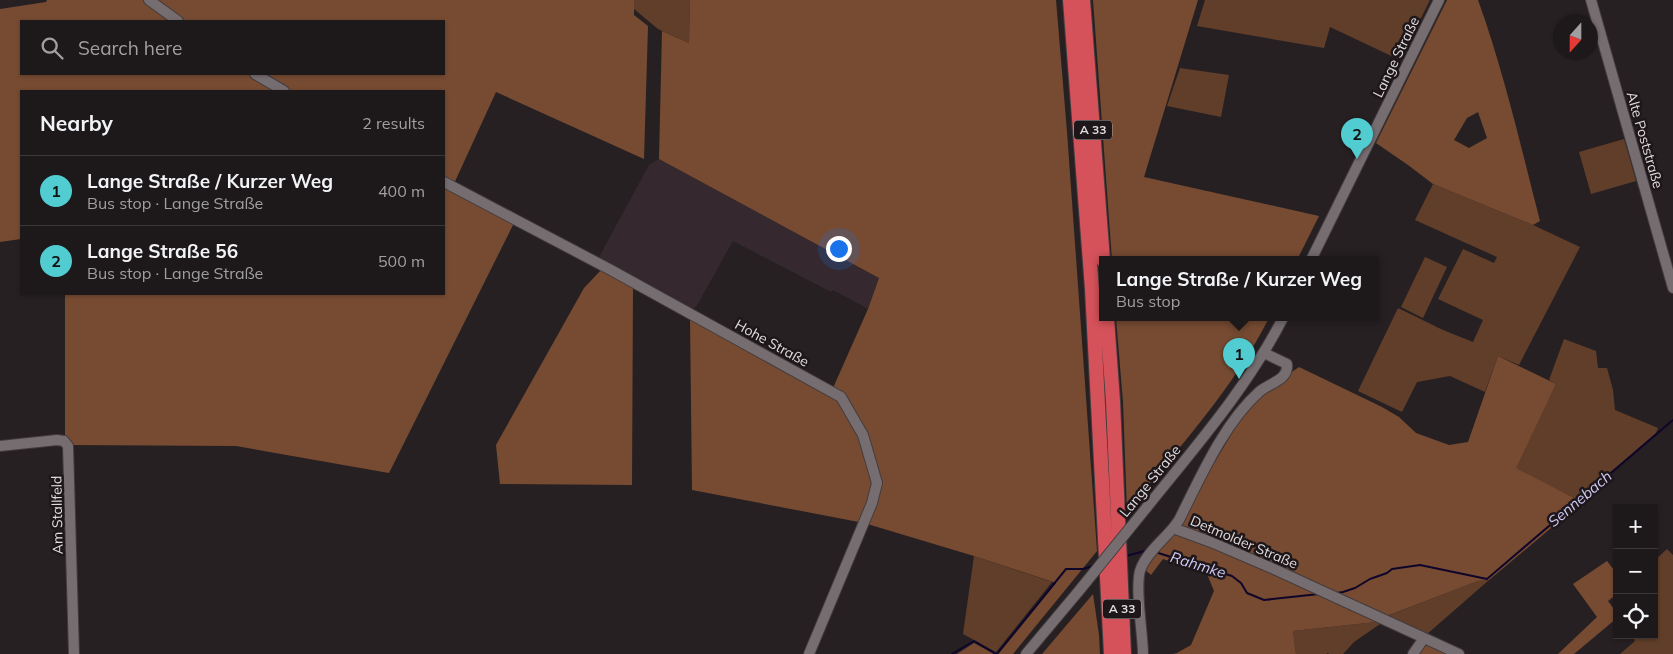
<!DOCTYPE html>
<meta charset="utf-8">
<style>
:root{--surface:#1d181a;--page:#2a2527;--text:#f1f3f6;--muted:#a0a0a2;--line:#3b3739;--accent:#51ccd1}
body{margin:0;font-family:Mulish,sans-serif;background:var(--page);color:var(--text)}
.controls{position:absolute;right:15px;bottom:15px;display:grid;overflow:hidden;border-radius:0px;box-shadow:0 1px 4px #0004}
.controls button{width:45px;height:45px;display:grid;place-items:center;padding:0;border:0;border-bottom:1px solid var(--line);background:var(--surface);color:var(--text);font:25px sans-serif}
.compass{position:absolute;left:1553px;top:15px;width:45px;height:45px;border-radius:50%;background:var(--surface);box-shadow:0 1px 4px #0004;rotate:201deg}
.you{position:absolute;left:838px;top:248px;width:18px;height:18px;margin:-12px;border:4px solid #fff;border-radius:50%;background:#1a73e8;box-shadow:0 0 0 8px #1a73e833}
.badge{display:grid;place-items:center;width:32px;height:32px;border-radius:50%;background:var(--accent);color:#111;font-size:16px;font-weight:700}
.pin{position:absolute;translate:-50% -41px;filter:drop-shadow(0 1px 2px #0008)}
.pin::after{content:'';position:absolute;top:26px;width:18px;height:15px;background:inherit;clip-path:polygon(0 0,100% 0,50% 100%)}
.popup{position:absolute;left:1099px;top:256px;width:280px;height:65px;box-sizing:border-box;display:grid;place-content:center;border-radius:0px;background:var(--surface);filter:drop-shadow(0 1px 4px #0005);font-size:16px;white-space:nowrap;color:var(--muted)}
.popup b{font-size:19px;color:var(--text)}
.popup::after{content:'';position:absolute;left:50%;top:100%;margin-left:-10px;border:10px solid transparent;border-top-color:var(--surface)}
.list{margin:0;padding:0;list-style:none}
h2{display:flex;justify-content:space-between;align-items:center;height:65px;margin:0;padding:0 20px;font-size:21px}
h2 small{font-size:16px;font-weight:400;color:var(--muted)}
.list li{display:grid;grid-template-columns:32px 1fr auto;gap:15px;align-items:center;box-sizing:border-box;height:70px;padding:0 20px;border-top:1px solid var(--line)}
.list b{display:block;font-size:19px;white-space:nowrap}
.list p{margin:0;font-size:16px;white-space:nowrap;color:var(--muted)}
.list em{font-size:16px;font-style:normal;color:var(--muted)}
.icon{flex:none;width:28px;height:28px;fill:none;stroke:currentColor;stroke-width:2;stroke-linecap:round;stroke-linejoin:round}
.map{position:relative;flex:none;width:1673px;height:654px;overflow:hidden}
.search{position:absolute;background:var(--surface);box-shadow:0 1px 4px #0004;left:20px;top:20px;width:425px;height:55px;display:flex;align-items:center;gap:12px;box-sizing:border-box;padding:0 18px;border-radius:0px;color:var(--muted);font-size:19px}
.panel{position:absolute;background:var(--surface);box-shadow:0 1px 4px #0004;left:20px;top:90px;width:425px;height:205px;border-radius:0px}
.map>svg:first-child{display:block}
.built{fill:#35282e}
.green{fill:#613e29}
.forest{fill:#774b32;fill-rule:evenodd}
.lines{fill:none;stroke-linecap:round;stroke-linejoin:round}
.stream{stroke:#0f052a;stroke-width:2}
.minor-casing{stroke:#423c3e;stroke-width:12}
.highway-casing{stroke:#423c3e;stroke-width:16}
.minor{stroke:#766d71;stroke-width:10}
.highway{stroke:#d6525a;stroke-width:14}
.minor-bridge-casing{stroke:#423c3e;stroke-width:12;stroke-linecap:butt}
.minor-bridge{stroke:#766d71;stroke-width:10}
.labels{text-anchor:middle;stroke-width:5;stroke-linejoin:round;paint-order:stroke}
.shield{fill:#1e171a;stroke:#a6a1a3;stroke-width:1}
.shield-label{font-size:12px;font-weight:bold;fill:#e1dcde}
.street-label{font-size:14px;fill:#e1dcde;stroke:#1e171a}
.water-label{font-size:15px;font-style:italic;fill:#cfcaf6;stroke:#1e171a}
</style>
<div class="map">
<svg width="1673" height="654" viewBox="0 0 1673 654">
<rect width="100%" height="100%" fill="#272023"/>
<!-- built -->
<path class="built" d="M659 159 879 278 868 309 833 290 831 292 733 241 696 307 689 310 616 269 599 257 649 165Z"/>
<!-- green -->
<path class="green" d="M634 0H690L689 43 658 29 634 9Z
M1205 0H1430L1400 60 1330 27 1324 48 1197 26Z
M1180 68 1229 75 1221 117 1167 106Z
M1624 139 1636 181 1591 194 1579 152Z
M1433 184 1533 225 1580 247 1519 365 1498 356 1485 392 1450 376 1417 382 1402 412 1358 391 1398 308 1443 330 1473 342 1483 320 1438 299 1463 249 1494 263 1497 257 1415 220Z
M1425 257 1447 267 1423 318 1401 307Z
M1564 339 1596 351 1598 368H1607L1613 390 1615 410 1658 428 1656 433 1578 500 1515 468 1556 384 1549 380Z
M1667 549 1673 555V654H1620L1635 641 1632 635H1654V561Z
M974 556 1052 582 996 652 963 634Z
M1489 580 1426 635 1387 616 1478 581Z
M1376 622 1380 624 1354 642 1343 654H1329L1328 653 1326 654H1296L1293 631Z"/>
<!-- forest -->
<path class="forest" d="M47 0H634V15L648 26 644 159 496 92 452 188 515 221 389 473 236 446 71 445 65 439V294H444V91H21V239L0 242V9L46 2ZM21 21H444V74H21Z
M690 0H1056L1067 132 1097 551 1013 654H998L1056 583 974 556 864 523 692 490 690 317 833 388 868 309 879 278 659 159 662 31 689 43Z
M1093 0H1198L1144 177 1319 216 1297 260H1112Z
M1447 0H1478C1504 72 1521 147 1540 221L1533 225 1433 184 1408 165 1376 143ZM1478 112 1487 138 1469 148 1454 140 1467 118Z
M602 269 633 286 632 485 500 484 496 445 584 288Z
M1116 318H1269C1233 389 1178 449 1127 511L1123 402Z
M1498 356 1556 384 1516 468 1582 502 1489 580 1478 581 1384 617 1376 622 1293 631 1296 654H1173L1177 653 1191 645 1214 591 1207 574 1163 559 1151 575 1144 569 1181 519 1251 401 1299 367 1382 407 1399 417 1416 433 1449 445 1468 442Z
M1607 561 1617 574V594L1608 601 1617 613V618L1574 654H1558L1597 617 1573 584Z
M1093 594 1099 635 1100 654H1042Z
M974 643 994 654H957Z
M1425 643 1448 654H1418Z"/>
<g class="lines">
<!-- stream -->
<path class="stream" d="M1155 552 1232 576 1241 583 1247 593 1264 600 1319 594
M1126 556 1148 550
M1337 593 1343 592 1355 588 1370 579 1387 573 1392 569 1420 565 1487 579 1673 420
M952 654 974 641 996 654
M997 654 1066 569H1083L1093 566"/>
<defs>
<path id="minor" d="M149 0 178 21
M1591 0 1673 288
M255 74 284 91
M444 182 611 270 841 397 863 435 877 483 872 503 809 654
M1311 260 1439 0
M1264 353 1287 364C1289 380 1269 383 1259 392 1224 423 1200 478 1179 520L1173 528 1211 542 1274 569 1459 654
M0 446 57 440 64 441 68 446 74 654
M1147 507C1196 446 1247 388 1283 318
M1026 654 1078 592
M1143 654C1143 635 1134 583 1141 568 1147 553 1163 540 1173 528
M1413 654 1424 638"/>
<path id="highway" d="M1070 0 1092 289 1111 654
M1083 0 1103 260
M1107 318 1113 401 1124 654"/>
</defs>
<!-- minor casing -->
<use href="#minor" class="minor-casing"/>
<!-- highway casing -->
<use href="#highway" class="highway-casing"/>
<!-- minor -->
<use href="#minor" class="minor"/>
<!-- highway -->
<use href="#highway" class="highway"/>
<defs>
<path id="minor-bridge" d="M1078 592 1147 507"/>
</defs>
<!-- minor-bridge casing -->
<use href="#minor-bridge" class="minor-bridge-casing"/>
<!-- minor-bridge -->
<use href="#minor-bridge" class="minor-bridge"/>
</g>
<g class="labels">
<!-- shield labels -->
<g class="shield">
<rect x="1074" y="120.5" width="38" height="19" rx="4"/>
<rect x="1103" y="599.5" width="38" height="19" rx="4"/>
</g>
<g class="shield-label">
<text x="1093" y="134">A 33</text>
<text x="1122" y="613">A 33</text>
</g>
<!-- street labels -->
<g class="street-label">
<text transform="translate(1396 57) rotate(-64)" y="5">Lange Straße</text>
<text transform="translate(1645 140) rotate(74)" y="5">Alte Poststraße</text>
<text transform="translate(772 343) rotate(29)" y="5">Hohe Straße</text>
<text transform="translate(1150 481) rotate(-51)" y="5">Lange Straße</text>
<text transform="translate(57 515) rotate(-91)" y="5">Am Stallfeld</text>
<text transform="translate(1244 542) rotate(23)" y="5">Detmolder Straße</text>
</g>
<!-- water labels -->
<g class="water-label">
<text transform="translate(1580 499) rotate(-40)" y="5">Sennebach</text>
<text transform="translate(1198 565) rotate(17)" y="5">Rahmke</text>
</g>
</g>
</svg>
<div class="controls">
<button>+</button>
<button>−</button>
<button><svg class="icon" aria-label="locate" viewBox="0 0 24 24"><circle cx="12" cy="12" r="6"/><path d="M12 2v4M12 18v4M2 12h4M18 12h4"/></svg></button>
</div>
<svg class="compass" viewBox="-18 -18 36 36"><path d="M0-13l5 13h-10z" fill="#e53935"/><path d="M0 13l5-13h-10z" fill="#a0a0a2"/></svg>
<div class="you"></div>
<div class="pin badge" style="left:1239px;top:379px">1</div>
<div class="popup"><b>Lange Straße / Kurzer Weg</b>Bus stop</div>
<div class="pin badge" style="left:1357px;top:159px">2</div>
<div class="search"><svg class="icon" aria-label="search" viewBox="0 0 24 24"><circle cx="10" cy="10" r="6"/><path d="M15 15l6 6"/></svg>Search here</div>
<section class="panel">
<h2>Nearby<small>2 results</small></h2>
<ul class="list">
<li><span class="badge">1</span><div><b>Lange Straße / Kurzer Weg</b><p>Bus stop · Lange Straße</p></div><em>400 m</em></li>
<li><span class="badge">2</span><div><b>Lange Straße 56</b><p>Bus stop · Lange Straße</p></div><em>500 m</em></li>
</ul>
</section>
</div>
